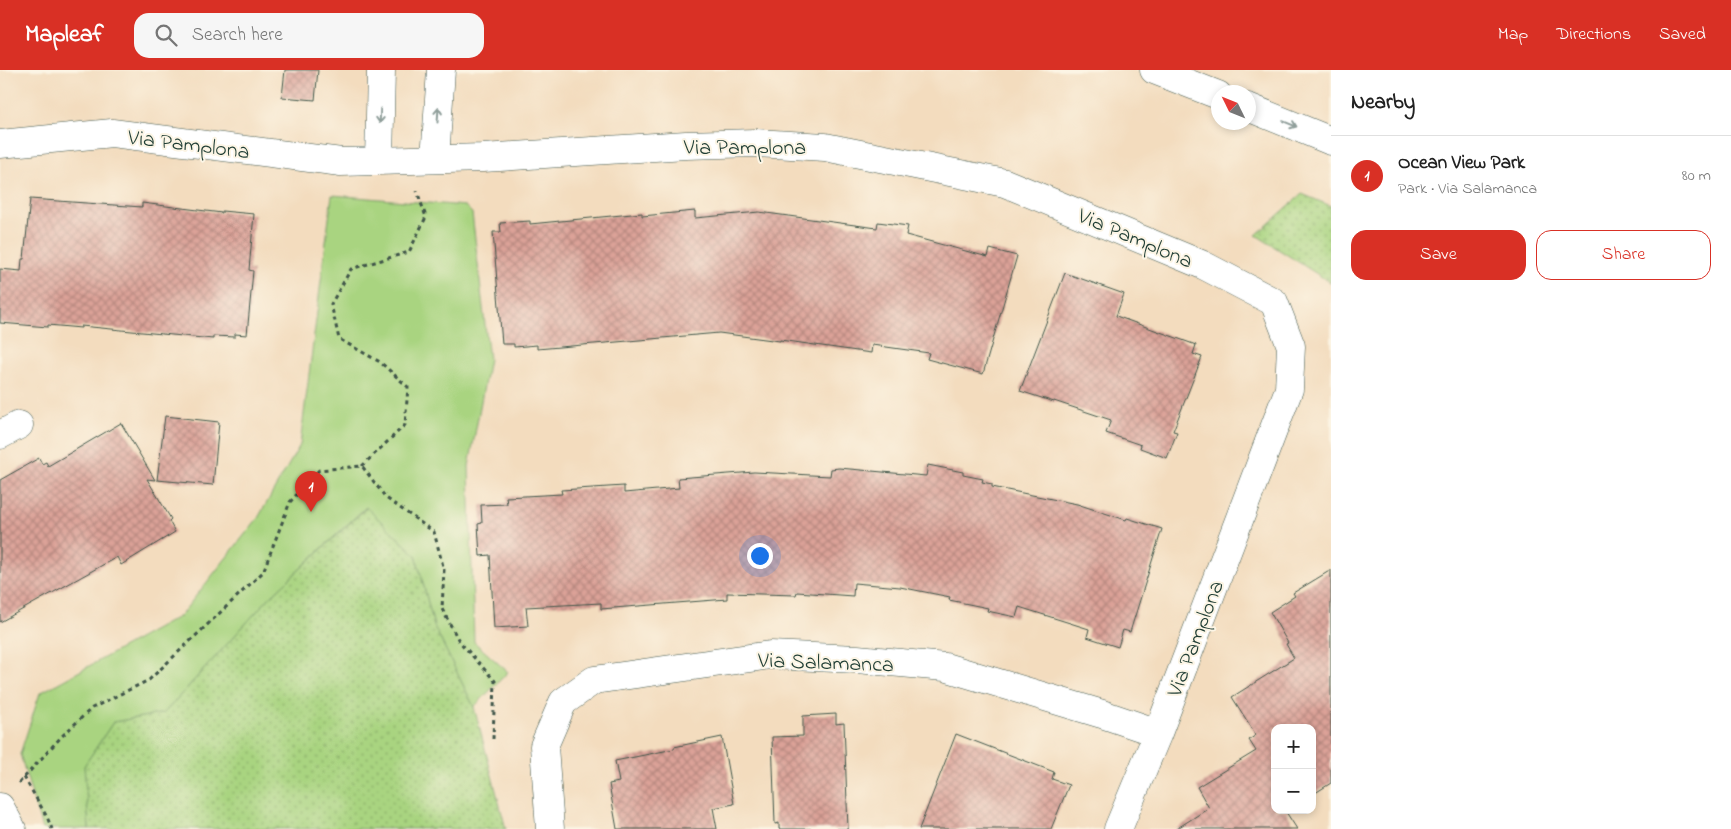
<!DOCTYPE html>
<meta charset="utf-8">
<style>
:root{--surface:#fff;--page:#f6f6f6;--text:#222;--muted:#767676;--line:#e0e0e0;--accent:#d93025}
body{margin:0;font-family:"Indie Flower",sans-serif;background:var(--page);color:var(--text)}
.controls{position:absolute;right:15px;bottom:15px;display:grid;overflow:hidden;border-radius:10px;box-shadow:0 2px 8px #0003}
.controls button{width:45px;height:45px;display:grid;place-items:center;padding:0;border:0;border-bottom:1px solid var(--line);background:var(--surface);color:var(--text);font:25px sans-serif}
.compass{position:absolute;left:1211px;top:15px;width:45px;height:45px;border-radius:50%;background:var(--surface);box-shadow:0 2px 8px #0003;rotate:313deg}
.you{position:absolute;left:759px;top:485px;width:18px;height:18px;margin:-12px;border:4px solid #fff;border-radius:50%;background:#1a73e8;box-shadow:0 0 0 8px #1a73e833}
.badge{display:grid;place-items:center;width:32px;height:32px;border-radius:50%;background:var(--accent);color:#fff;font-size:16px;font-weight:700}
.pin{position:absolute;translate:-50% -41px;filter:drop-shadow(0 1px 2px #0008)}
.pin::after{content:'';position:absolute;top:26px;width:18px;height:15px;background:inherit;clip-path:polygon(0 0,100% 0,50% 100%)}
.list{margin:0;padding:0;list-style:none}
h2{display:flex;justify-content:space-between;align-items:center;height:65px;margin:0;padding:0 20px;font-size:21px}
h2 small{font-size:16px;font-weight:400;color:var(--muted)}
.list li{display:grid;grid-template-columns:32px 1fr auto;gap:15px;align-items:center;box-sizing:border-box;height:80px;padding:0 20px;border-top:1px solid var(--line)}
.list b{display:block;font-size:19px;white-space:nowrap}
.list p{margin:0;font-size:16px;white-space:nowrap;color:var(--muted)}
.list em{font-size:16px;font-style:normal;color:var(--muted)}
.actions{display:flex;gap:10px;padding:15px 20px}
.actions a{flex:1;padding:11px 0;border:1px solid var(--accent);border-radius:15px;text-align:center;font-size:18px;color:var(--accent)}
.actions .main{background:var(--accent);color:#fff}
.icon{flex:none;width:28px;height:28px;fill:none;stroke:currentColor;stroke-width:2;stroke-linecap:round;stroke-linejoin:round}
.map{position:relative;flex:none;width:1331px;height:759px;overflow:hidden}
header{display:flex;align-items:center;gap:30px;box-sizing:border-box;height:70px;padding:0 25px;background:var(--accent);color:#fff}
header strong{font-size:24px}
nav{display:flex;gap:28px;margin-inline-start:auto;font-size:18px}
.search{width:350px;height:45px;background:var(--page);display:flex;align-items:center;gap:12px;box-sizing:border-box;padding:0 18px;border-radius:15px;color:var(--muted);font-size:19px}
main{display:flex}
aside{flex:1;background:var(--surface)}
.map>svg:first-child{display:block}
.grass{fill:url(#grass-dots);stroke:#64885a}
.green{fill:#a9d480;stroke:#64885a}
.building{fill:url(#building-cross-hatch)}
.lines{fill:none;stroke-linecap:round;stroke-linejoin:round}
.minor-casing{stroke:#3f5549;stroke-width:29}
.major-casing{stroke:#3f5549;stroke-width:29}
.path{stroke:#3f5549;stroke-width:3;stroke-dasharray:4 4;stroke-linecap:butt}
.minor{stroke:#fff;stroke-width:28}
.major{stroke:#fff;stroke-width:28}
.oneway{stroke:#8f9e9a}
.labels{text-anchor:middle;stroke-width:4;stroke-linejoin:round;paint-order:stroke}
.street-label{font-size:22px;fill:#1f3d34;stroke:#fcf5e5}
</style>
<header>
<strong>Mapleaf</strong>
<div class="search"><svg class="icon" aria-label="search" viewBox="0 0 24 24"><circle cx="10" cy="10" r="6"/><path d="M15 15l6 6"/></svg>Search here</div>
<nav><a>Map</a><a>Directions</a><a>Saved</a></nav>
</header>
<main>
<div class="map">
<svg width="1331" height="759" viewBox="0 0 1331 759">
<defs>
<pattern id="grass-dots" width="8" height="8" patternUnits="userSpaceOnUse" patternTransform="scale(1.25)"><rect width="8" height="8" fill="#a9d480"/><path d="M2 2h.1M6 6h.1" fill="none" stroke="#89ad6a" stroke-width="1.8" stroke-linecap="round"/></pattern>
<pattern id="building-cross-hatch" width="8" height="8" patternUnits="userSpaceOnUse" patternTransform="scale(1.25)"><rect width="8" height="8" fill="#dca298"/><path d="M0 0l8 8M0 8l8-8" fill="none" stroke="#b2857d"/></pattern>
</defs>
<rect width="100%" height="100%" fill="#fcf5e5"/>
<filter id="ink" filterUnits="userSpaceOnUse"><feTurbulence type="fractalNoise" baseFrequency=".02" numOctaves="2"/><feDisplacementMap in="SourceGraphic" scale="10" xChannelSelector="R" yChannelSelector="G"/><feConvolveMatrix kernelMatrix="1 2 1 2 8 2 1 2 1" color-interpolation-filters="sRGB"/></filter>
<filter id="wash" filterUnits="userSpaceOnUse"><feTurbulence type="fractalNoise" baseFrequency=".0096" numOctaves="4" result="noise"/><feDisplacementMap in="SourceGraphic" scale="20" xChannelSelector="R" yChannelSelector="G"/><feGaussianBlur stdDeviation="1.12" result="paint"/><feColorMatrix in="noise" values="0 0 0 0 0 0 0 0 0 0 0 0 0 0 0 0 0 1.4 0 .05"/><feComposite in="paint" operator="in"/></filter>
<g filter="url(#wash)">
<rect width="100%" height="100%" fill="#f3dcbe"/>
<!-- grass -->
<path class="grass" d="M1302 124 1331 136V213L1256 165Z
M367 437 416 485 434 556 474 637 506 759H89L84 696 113 652 164 643 270 527Z"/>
<!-- green -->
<path class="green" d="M332 125 465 136 472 143 489 289 469 396 474 572 508 602 474 637 434 556 416 485 366 437 270 527 164 643 113 652 84 696 89 759H42L20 684 40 623 180 546 258 448 300 375Z"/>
<g id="blocks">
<!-- building -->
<path class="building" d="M285 0H318L315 30 282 27Z
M30 129 142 137V133L222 143V141L254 144 249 200 253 201 247 265 235 264V267L213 266V269L81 256V258L48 255V257L0 253V199L21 201 22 189H24Z
M695 141V148L759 142 877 158 878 152 908 156 906 165 988 187 990 179 1017 186 983 304 927 289 929 283 872 275 871 283 780 270V271L719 263 537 279V275L514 277V274H502L493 162H501L500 153 530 151V154L642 143V146Z
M1065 203 1124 224 1116 246 1196 275 1193 284 1202 287 1173 361 1177 362 1167 388 1140 378 1141 375 1106 363 1111 350 1054 331V332L1020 321Z
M165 346 219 352 213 415 157 410Z
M121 353 155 410 147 409 171 449 169 451 175 462 121 495 117 487 0 552V410L39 388 42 394 46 392 48 396Z
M928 395 963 402V405L983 409 982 412 992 414V417L1077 434 1126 450 1127 448 1162 459 1130 562 1123 560 1118 577 1087 567 1089 559 1019 537 1016 547 987 541 988 538 949 530 950 527 900 517 854 513 853 526 797 522 796 525 727 523V529L601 539V533L526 537 528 556 494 558 490 485 480 486 478 454 482 453 481 435 507 434 506 427 562 424 561 420 624 416V423L679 418 678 408 754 402 830 406 831 399 839 398 926 406Z
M1331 500V713L1312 725V658H1275V740H1289L1286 742 1297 759H1176L1209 738 1197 717 1256 681 1249 670 1256 665 1232 627 1294 588 1286 574 1288 573 1270 542 1295 526 1293 523Z
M836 644V654L844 653 848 759H779V753L775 754 772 667 803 666V646Z
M956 664 1054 702 1052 709 1069 715 1051 759H919Z
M722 667 734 734 713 738 717 759H617L609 714 619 712 615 691 674 679V677Z"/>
</g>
</g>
<g filter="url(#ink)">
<use href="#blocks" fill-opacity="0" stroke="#3f5549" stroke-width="1"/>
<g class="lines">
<defs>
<path id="minor" d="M0 74 112 63 341 92 483 88 686 75 756 73 825 77 1005 113 1203 195 1274 232 1291 276 1289 319 1158 663 1118 759
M435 89 441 0
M379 91 381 0
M0 365 19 355
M0 737 12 759
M550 759 544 676 563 632 594 610 770 585 857 589 945 597 1102 644 1158 663"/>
<path id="major" d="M1154 0 1218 25
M1248 37 1331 71"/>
</defs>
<!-- minor casing -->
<use href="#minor" class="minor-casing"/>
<!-- major casing -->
<use href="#major" class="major-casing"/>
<!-- path -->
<path class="path" d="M362 396 405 355 408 317 380 292 339 269 331 234 351 199 409 182 426 147 417 121
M24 707 47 747 52 759
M19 713 62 666 92 638 149 610 263 502 290 432 319 400 362 396 386 428 434 462 444 500 442 539 459 571 495 611 493 669"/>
<!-- minor -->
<use href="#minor" class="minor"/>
<!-- major -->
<use href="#major" class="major"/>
</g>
<!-- one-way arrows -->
<defs><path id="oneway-shaft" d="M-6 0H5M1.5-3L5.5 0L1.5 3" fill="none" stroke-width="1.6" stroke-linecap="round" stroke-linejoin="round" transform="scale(1.25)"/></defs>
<g class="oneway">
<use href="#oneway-shaft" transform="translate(438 45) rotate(-86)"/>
<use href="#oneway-shaft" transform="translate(380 46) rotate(92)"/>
<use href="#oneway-shaft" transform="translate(1290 54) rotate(22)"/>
</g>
</g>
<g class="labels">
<!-- street labels -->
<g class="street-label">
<text transform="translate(189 73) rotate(7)" y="8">Via Pamplona</text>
<text x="745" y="84">Via Pamplona</text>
<text transform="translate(1136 167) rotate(23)" y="8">Via Pamplona</text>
<text transform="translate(1194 568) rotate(-69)" y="8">Via Pamplona</text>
<text transform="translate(826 591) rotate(2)" y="8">Via Salamanca</text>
</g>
</g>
</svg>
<div class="controls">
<button>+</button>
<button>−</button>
</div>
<svg class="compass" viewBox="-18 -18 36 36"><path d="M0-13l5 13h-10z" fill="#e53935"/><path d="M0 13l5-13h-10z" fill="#767676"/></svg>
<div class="you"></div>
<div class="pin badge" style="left:311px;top:442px">1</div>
</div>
<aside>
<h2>Nearby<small></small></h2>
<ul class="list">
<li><span class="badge">1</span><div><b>Ocean View Park</b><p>Park · Via Salamanca</p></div><em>80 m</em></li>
</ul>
<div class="actions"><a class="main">Save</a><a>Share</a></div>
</aside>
</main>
